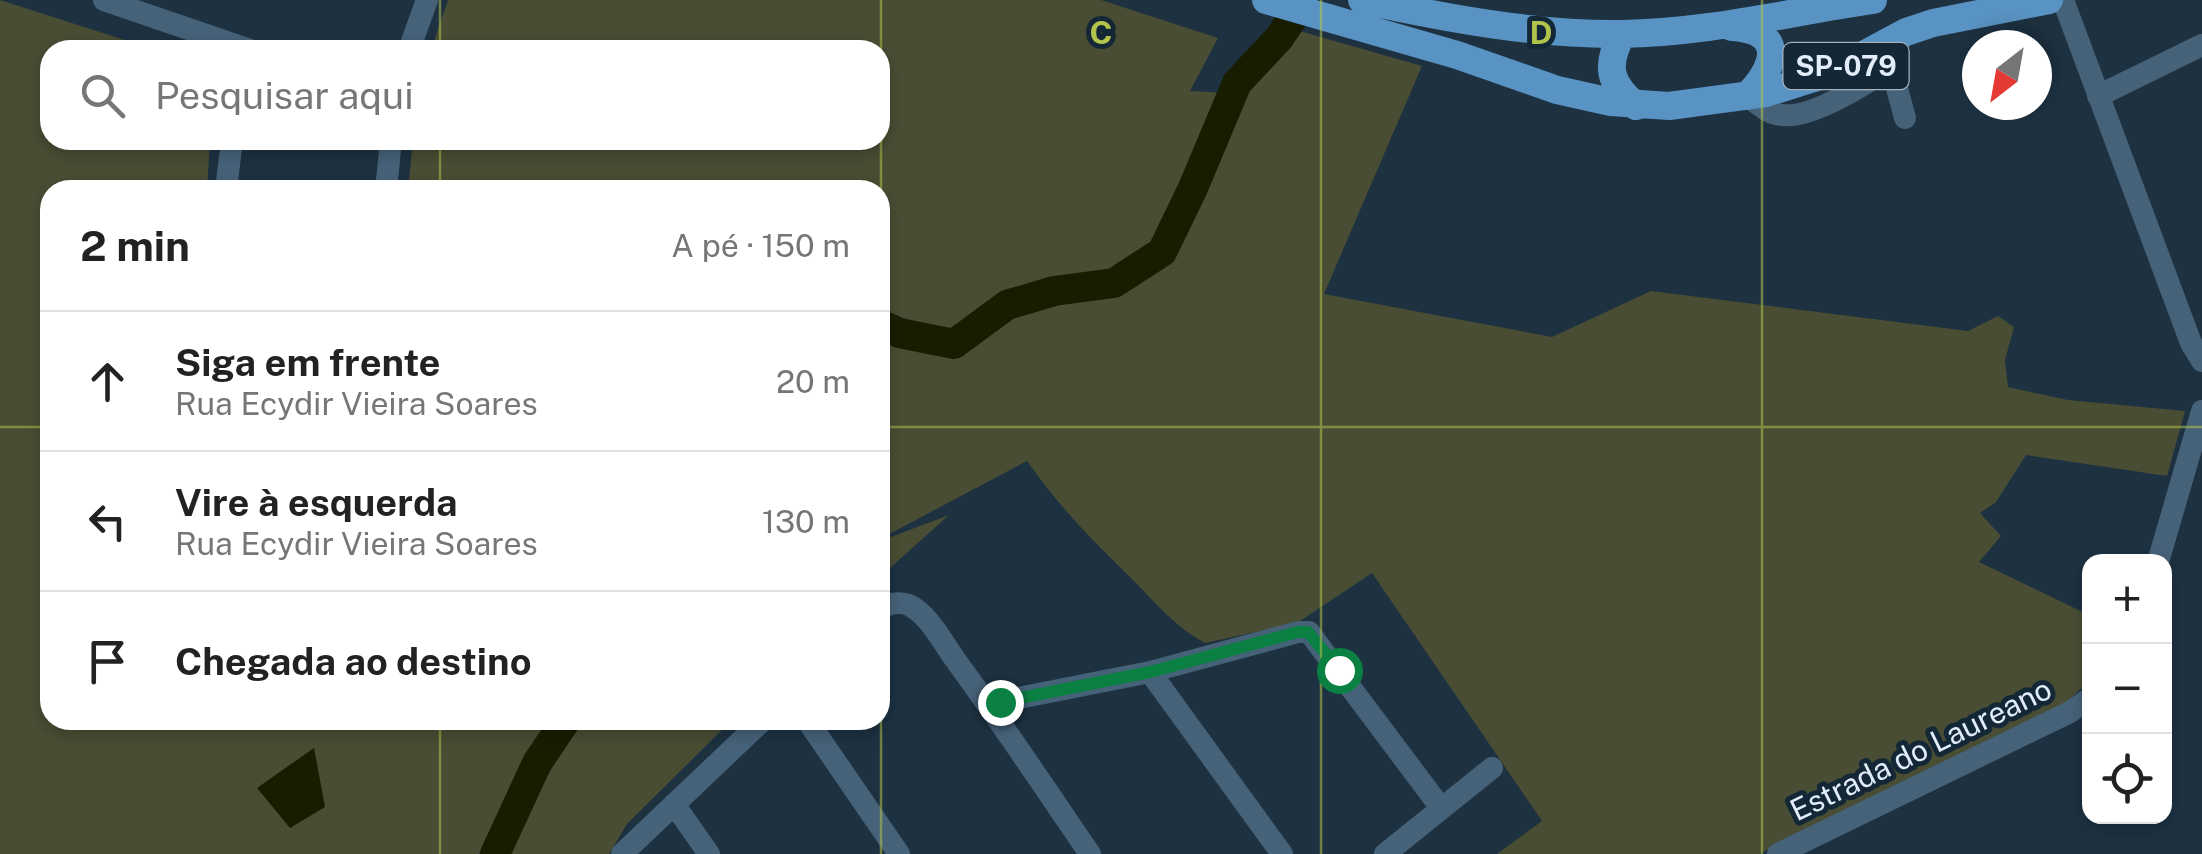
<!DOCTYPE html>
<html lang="pt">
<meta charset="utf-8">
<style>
:root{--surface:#fff;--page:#f2f2f2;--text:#222;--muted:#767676;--line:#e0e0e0}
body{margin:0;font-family:"Public Sans",sans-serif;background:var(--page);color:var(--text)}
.controls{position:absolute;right:30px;bottom:30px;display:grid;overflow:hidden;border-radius:20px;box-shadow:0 5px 15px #0003}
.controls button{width:90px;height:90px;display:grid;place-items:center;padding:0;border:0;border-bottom:2px solid var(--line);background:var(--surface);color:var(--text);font:50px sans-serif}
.compass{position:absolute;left:1962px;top:30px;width:90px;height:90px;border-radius:50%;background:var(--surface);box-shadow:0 5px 15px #0003;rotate:211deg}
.stop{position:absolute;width:30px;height:30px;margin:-22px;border:8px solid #0b8043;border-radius:50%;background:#fff}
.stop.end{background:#0b8043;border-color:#fff;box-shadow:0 2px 10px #0008}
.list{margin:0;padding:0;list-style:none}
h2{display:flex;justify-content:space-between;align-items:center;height:130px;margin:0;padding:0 40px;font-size:42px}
h2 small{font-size:32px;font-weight:400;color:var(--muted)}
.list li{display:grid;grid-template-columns:65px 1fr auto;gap:30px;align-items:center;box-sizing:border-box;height:140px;padding:0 40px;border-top:2px solid var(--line)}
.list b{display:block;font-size:38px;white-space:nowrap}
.list p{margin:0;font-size:32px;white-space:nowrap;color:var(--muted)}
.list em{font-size:32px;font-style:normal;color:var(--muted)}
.icon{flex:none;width:55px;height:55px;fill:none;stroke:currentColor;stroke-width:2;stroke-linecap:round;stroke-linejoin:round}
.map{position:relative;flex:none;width:2202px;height:854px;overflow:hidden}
.search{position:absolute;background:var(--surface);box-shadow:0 5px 15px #0003;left:40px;top:40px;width:850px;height:110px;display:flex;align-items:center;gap:25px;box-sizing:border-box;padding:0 35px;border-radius:30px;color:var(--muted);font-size:38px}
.panel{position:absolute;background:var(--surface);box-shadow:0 5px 15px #0003;left:40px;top:180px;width:850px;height:550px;border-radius:30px}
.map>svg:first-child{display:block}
.green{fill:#484d34}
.water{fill:#191d00}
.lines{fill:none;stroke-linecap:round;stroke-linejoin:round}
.river{stroke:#191d00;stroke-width:30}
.minor{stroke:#466279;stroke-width:22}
.major{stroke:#5993c3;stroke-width:28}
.route{stroke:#0b8043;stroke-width:12}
.grid{fill:none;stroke:#b2c34c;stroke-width:2.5;stroke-opacity:0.55}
.labels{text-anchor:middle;stroke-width:10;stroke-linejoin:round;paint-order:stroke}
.shield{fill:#132736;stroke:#a3b2be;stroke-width:2.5}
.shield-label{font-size:28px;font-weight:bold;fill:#e1edf8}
.street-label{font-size:30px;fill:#e1edf8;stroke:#132736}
.grid-label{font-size:32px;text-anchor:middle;font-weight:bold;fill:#b2c34c;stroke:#132736;stroke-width:10;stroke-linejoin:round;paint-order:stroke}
</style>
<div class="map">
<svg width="2202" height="854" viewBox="0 0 2202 854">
<rect width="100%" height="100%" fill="#1d3141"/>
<!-- green -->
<path class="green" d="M0 0 156 50H50V140H210L207 190H50V720H552L516 776 479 854H0Z
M448 0H1101L1218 38 1190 91 1226 93 1182 190 1150 247 1110 272 1007 289 954 332 900 317 880 308V190H408L413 140H880V50H431Z
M1296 30 1422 66 1324 294 1552 337 1651 291 1968 331 1998 316 2014 327 2005 360 2008 387 2068 400 2185 411 2167 476 2026 455 1996 502 1980 513 2001 536 1979 562 2089 615V682L2065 703 2029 723 1759 854H1497L1542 821 1372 573 1297 623 1205 643C1178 629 1156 604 1135 582 1094 542 1060 508 1027 461L880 539V333L950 354 1031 309 1120 288 1168 265 1247 90Z
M949 515 880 577V541Z
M583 720H732L627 824 609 854H507L528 805Z"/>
<!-- water -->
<path class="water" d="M314 748 325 807 290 828 257 788Z"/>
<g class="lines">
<!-- river -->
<path class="river" d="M880 324 899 333 954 344 1007 305 1054 291 1114 283 1162 252 1193 188 1237 83 1279 38 1305 0
M495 854 537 763 566 720"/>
<!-- minor -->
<path class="minor" d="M104 0 250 50
M2063 0 2191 343 2202 361
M409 50 427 0
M1888 55 1905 118
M1747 96C1758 104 1768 114 1782 115 1811 119 1867 84 1891 66
M2098 96 2202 45
M226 190 232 140
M386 190 391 140
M2158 562 2202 411
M880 609C888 604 899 601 909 605 928 614 942 641 954 658 1001 722 1045 788 1090 854
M1150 672 1282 854
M988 704 1150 672 1298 632H1309L1441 808
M807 720 899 854
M674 804 709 854
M622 854 763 720
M1385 854 1492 768
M1778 854 2070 712 2090 698"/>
<!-- major -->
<path class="major" d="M1266 0 1457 55 1557 90 1611 102 1669 106 1766 93 1830 73 1906 32 1933 23 2049 0
M1362 0C1446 18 1535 35 1621 34 1706 33 1790 12 1873 0
M1732 27C1787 31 1776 67 1747 96
M1622 34C1605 66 1609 83 1636 106"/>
</g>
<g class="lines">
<!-- route -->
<path class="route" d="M1000 702 1150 672 1298 632H1308L1339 670"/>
</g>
<!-- grid -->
<path class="grid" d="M440 0V50M881 0V854M1321 0V854M1762 0V854M440 140V190M0 427H50M880 427H2202M440 720V854"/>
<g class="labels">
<!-- shield labels -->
<rect class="shield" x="1783.5" y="43" width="125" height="46" rx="8"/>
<g class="shield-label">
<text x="1846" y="76">SP-079</text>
</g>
<!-- street labels -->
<g class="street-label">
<text transform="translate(1921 750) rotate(-26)" y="10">Estrada do Laureano</text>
</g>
</g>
<g class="grid-label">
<text x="1101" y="44">C</text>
<text x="1541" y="44">D</text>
</g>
</svg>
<div class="controls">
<button>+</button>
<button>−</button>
<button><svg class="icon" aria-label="locate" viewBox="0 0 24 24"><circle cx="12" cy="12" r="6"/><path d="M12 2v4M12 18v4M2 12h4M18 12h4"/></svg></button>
</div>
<svg class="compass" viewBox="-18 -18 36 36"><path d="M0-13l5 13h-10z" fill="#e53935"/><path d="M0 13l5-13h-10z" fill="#767676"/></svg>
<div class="stop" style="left:1339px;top:670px"></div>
<div class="stop end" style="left:1000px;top:702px"></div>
<div class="search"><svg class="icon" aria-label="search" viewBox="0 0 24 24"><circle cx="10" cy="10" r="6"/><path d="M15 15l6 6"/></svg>Pesquisar aqui</div>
<section class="panel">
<h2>2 min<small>A pé · 150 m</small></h2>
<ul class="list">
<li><svg class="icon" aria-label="ahead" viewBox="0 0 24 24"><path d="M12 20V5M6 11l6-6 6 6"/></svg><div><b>Siga em frente</b><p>Rua Ecydir Vieira Soares</p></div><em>20 m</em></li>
<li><svg class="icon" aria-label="left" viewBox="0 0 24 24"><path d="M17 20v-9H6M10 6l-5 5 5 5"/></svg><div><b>Vire à esquerda</b><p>Rua Ecydir Vieira Soares</p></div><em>130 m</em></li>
<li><svg class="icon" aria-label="arrive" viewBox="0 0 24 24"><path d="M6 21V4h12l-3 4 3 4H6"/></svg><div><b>Chegada ao destino</b></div></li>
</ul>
</section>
</div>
